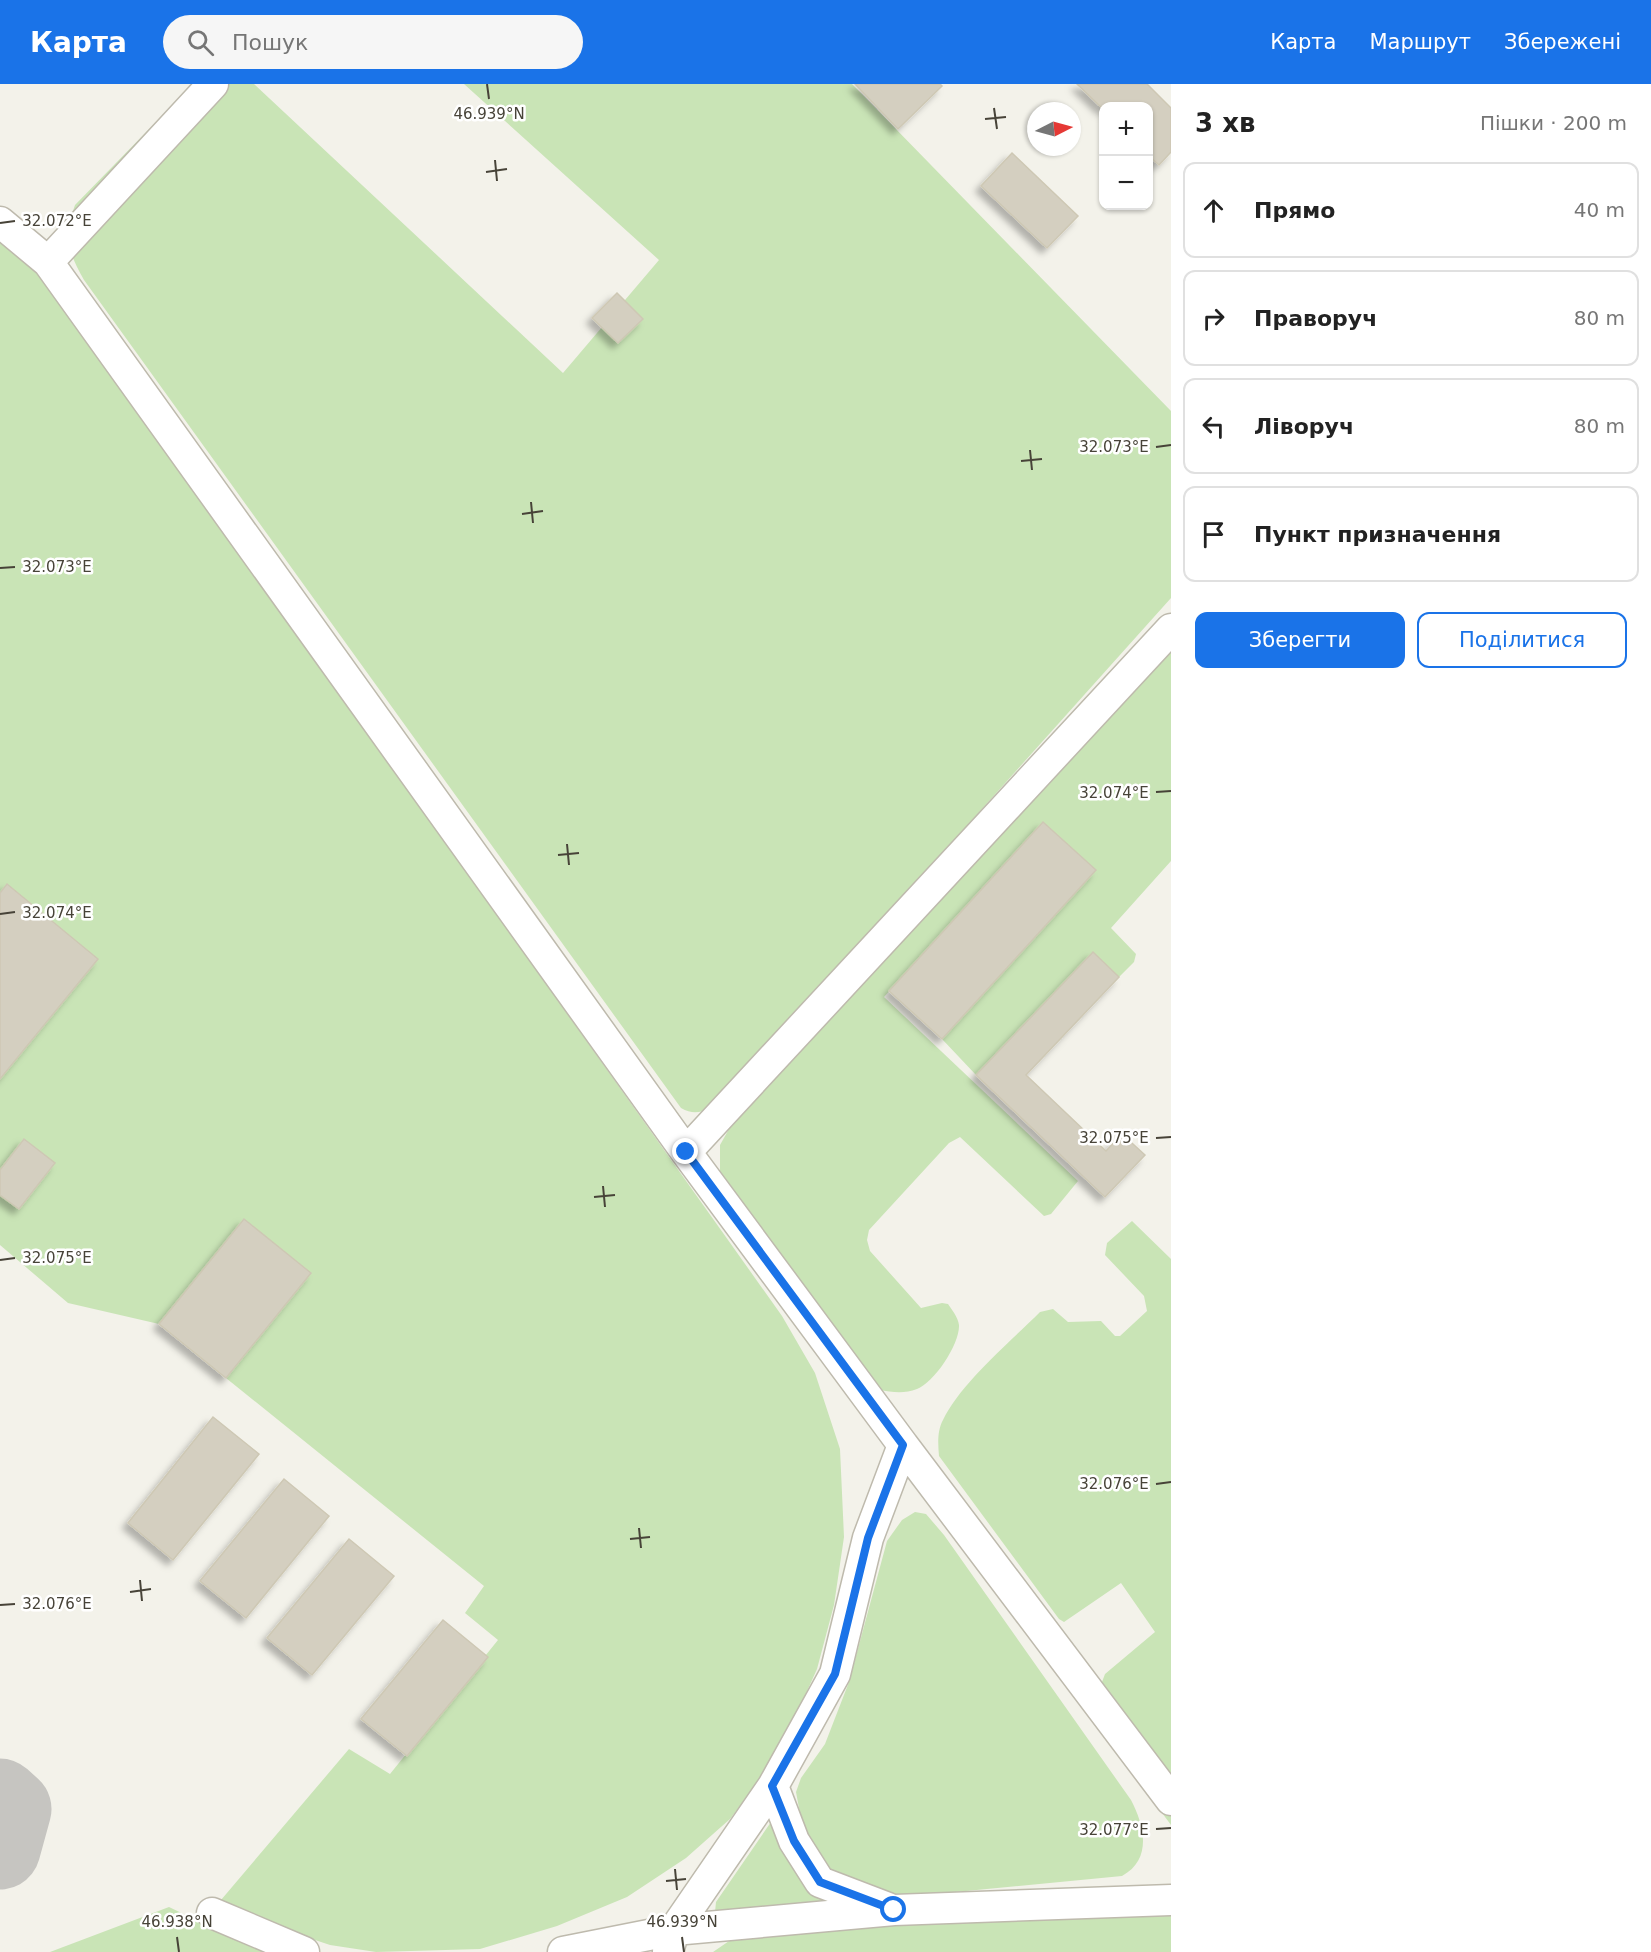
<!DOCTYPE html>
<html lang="uk">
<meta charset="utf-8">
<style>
:root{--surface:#fff;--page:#f6f6f6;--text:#222;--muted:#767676;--line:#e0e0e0;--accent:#1a73e8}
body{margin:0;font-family:"DejaVu Sans",sans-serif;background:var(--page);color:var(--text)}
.controls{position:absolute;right:18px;top:18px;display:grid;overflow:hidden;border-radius:12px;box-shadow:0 2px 4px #0004}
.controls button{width:54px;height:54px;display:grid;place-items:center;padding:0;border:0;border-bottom:2px solid var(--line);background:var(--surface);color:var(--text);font:30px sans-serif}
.compass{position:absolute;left:1027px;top:18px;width:54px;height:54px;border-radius:50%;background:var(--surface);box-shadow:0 2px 4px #0004;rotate:84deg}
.stop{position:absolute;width:18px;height:18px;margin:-14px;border:4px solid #1a73e8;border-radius:50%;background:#fff}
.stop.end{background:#1a73e8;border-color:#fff;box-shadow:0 2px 6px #0008}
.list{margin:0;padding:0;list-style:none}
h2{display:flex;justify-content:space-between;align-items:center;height:78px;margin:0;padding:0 24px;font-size:26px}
h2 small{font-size:20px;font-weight:400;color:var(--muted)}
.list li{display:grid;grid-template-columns:39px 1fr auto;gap:18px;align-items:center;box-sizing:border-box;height:96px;margin:0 12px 12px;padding:0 12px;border:2px solid var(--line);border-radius:12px}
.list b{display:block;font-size:22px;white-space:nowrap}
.list em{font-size:20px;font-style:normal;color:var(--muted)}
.actions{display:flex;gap:12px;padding:18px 24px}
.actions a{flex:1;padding:14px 0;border:2px solid var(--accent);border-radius:12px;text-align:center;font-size:21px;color:var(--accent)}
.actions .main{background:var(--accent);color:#fff}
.icon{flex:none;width:33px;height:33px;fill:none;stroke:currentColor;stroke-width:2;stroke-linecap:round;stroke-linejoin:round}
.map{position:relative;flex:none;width:1171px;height:1868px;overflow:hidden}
header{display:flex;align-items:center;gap:36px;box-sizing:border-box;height:84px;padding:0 30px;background:var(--accent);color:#fff}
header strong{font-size:28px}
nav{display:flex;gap:33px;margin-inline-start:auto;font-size:21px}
.search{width:420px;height:54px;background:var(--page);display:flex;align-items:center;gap:15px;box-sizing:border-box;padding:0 21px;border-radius:33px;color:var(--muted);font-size:22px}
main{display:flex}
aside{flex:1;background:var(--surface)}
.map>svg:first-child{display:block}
.green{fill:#c9e4b6}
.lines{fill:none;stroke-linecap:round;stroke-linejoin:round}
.taxiway{stroke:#c6c5c1;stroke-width:81}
.building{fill:#d4cfc0;stroke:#cec8b4;stroke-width:1.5;filter:url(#shadow)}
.minor-casing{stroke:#bebaad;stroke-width:33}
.minor{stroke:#fff;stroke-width:30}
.route{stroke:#1a73e8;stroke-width:8}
.ticks{fill:none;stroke:#474338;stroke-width:2}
.ticks-label{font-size:15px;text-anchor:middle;fill:#474338;stroke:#fff;stroke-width:5;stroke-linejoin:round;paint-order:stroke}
</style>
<header>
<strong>Карта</strong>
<div class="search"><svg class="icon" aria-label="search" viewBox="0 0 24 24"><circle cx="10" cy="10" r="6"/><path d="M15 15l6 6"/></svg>Пошук</div>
<nav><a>Карта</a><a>Маршрут</a><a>Збережені</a></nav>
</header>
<main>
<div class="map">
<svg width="1171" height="1868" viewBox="0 0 1171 1868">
<defs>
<filter id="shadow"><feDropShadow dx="-5.5" dy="5.5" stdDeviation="3" flood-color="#0004"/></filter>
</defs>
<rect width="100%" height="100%" fill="#f3f2ea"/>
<!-- green -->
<path class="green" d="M193 0H254L563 289 659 176 464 0H852L1171 327V514L723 1014C709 1025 698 1034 681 1024L84 196C67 166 64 153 75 121Z
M0 153 39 186 782 1232 815 1289 840 1365 844 1453 834 1521 817 1585 777 1674 730 1735 686 1774 627 1813 557 1842 480 1865 376 1868 330 1861 276 1843 221 1816 349 1665 390 1690 498 1556 465 1529 484 1502 159 1240 68 1219 0 1161Z
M1171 547V777L1111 844 1136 870 1134 878 1119 893 1093 868 976 991 942 955 1096 786 1043 738 884 913 1078 1097 1051 1130 1044 1132 960 1053 949 1059 869 1146 867 1156 870 1167 921 1224 942 1219 948 1220C952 1226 958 1233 959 1241 960 1260 934 1299 917 1305 904 1310 892 1308 879 1306L720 1090V1061L729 1045 1045 693Z
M1132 1137 1171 1175V1741L1145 1706 1099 1606 1105 1590 1155 1548 1121 1499 1064 1538 1059 1535 939 1372C938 1360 937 1347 943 1336 960 1300 1011 1257 1040 1228L1053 1225 1068 1238 1101 1237 1115 1252H1120L1147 1227 1144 1212 1105 1171 1107 1159Z
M915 1428 926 1430 944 1451 1131 1716C1144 1741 1153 1775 1122 1792L883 1815 831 1794 804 1751 796 1708 801 1694 825 1660 849 1598 887 1457 902 1436Z
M771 1738 827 1814V1819L715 1828 716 1818Z
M1171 1810V1868H713L732 1855Z
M169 1823 263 1868H50Z"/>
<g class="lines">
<!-- taxiway -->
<path class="taxiway" d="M0 1715 11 1725 0 1765"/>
</g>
<!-- building -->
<path class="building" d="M855 0H940L942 2 898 45Z
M1077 0H1147L1171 24V68L1159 81 1148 71V22H1104V26Z
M1012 69 1078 132 1047 164 981 102Z
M617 209 643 235 618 259 592 234Z
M1043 738 1096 786 942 955 889 907Z
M7 800 98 875 0 995V809Z
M1093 868 1119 893 1026 991 1106 1067 1122 1050 1145 1071 1105 1113 976 991Z
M24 1055 55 1079 19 1125 0 1111V1086Z
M244 1135 311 1189 226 1294 159 1240Z
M213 1333 259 1370 173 1476 128 1439Z
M284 1395 329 1432 246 1534 200 1497Z
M349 1455 394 1492 312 1591 267 1554Z
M443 1536 488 1573 407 1672 361 1635Z"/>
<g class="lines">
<defs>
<path id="minor" d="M0 138 48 178 686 1068 903 1361 868 1454 835 1590 773 1702 674 1846 668 1868
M48 178 213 0
M686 1068 1171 545
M903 1361 1171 1716
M773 1702 794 1757 820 1798 888 1824
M212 1829 304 1868
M563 1868 674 1846 894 1826 1171 1816"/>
</defs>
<!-- minor casing -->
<use href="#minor" class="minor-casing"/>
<!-- minor -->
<use href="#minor" class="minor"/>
</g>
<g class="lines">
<!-- route -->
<path class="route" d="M686 1068 903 1361 868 1454 835 1590 772 1702 794 1757 820 1798 894 1826"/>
</g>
<!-- ticks -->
<path class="ticks" d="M487 0 489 15M994 24 997 45M985 35 1006 33M495 76 497 97M486 88 507 85M0 139 15 137M1156 363 1171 361M1030 366 1032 386M1021 377 1042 375M531 418 533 439M522 430 543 427M0 484 15 483M1156 708 1171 707M567 760 569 781M558 771 579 769M0 830 15 828M1156 1054 1171 1053M603 1102 605 1123M594 1113 615 1111M0 1176 15 1174M1156 1400 1171 1398M639 1444 641 1464M630 1455 650 1453M140 1496 142 1517M130 1508 151 1505M0 1521 15 1520M1156 1745 1171 1744M675 1785 677 1806M666 1797 686 1795M177 1853 179 1868M682 1853 684 1868"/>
<g class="ticks-label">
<text x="489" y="35">46.939°N</text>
<text x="57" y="142">32.072°E</text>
<text x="1114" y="368">32.073°E</text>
<text x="57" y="488">32.073°E</text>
<text x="1114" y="714">32.074°E</text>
<text x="57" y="834">32.074°E</text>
<text x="1114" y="1059">32.075°E</text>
<text x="57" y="1179">32.075°E</text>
<text x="1114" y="1405">32.076°E</text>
<text x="57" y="1525">32.076°E</text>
<text x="1114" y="1751">32.077°E</text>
<text x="177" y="1843">46.938°N</text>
<text x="682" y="1843">46.939°N</text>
</g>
</svg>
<div class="controls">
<button>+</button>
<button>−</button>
</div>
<svg class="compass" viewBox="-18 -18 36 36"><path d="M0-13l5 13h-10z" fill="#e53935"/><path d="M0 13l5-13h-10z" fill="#767676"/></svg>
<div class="stop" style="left:894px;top:1826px"></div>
<div class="stop end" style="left:686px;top:1068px"></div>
</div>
<aside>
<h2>3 хв<small>Пішки · 200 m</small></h2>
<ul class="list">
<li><svg class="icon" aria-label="ahead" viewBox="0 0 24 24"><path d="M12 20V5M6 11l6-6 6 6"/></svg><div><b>Прямо</b></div><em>40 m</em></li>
<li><svg class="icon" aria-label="right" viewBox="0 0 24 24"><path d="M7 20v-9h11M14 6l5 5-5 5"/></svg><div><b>Праворуч</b></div><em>80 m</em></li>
<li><svg class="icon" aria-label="left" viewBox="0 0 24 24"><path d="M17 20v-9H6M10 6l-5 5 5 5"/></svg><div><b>Ліворуч</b></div><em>80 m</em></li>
<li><svg class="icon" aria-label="arrive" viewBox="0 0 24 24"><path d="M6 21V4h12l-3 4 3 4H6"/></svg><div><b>Пункт призначення</b></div></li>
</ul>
<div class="actions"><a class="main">Зберегти</a><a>Поділитися</a></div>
</aside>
</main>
